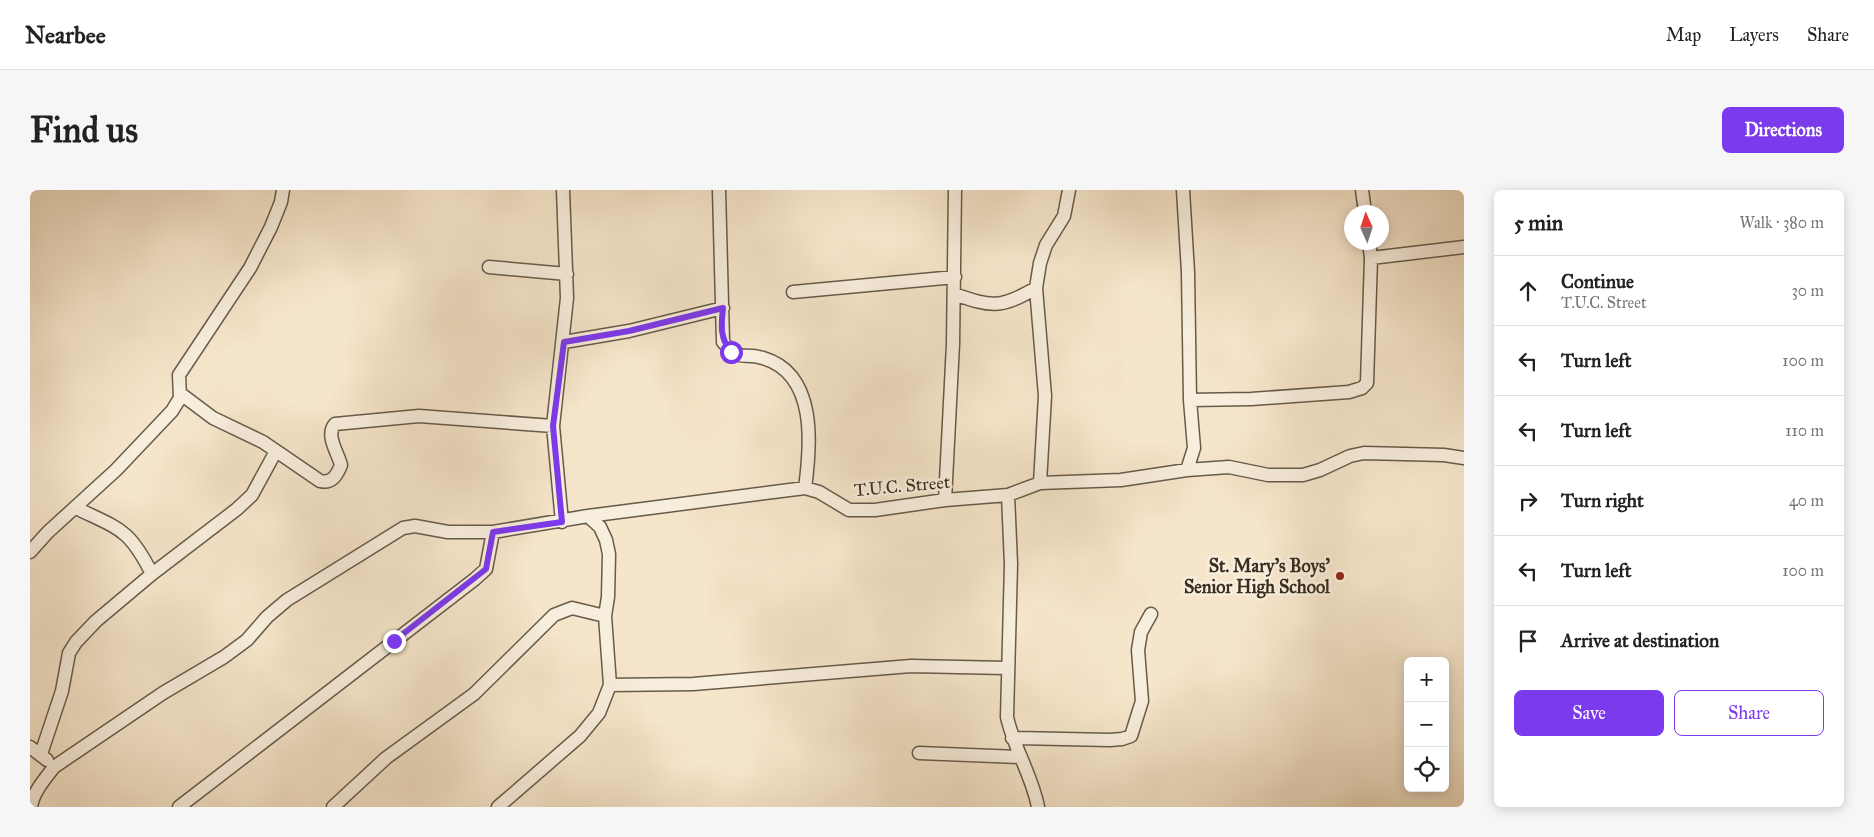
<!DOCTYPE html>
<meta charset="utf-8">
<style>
:root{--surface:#fff;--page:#f6f6f6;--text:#222;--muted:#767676;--line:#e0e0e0;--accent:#7c3aed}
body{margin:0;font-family:"IM FELL Great Primer",serif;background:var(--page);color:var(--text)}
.controls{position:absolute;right:15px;bottom:15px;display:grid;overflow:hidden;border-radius:8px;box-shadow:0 2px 12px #0003}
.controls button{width:45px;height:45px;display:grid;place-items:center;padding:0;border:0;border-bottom:1px solid var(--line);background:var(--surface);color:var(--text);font:25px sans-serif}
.compass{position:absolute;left:1314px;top:15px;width:45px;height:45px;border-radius:50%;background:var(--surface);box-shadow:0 2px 12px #0003;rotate:357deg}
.stop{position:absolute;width:15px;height:15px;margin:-11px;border:4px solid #7c3aed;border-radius:50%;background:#fff}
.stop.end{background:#7c3aed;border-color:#fff;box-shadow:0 1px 5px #0008}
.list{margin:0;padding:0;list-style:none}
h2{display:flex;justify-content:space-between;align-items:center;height:65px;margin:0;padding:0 20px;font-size:21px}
h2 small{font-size:16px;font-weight:400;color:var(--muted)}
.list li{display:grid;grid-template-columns:32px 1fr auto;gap:15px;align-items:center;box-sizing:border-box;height:70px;padding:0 20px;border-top:1px solid var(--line)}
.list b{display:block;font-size:19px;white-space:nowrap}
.list p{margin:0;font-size:16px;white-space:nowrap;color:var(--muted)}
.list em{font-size:16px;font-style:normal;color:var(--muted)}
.actions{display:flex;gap:10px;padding:15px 20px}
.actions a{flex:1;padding:11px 0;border:1px solid var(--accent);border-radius:8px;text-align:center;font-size:18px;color:var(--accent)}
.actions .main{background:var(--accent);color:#fff}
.icon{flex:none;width:28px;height:28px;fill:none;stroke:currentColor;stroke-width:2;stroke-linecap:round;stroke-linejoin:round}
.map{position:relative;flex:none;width:1434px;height:617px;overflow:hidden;border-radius:8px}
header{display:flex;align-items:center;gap:30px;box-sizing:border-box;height:70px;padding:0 25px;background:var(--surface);border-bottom:1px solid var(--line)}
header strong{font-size:24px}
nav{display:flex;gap:28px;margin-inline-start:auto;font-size:18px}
.intro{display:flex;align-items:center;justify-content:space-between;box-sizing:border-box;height:120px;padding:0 30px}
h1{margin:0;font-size:35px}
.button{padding:12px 22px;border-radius:8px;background:var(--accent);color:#fff;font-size:18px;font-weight:700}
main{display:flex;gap:30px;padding:0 30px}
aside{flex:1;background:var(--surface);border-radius:8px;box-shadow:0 2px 12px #0003}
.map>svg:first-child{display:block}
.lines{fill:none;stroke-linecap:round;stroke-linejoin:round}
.street-casing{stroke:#675b49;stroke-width:15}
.street{stroke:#f8eedd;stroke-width:12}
.route{stroke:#7c3aed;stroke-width:6}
.poi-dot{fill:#8f2418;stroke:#f8eedd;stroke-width:2}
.labels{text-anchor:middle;stroke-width:5;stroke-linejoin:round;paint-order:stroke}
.street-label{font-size:18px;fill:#382d1e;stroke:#f8eedd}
.poi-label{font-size:18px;font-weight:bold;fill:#382d1e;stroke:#f8eedd;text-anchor:end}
</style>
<header>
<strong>Nearbee</strong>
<nav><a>Map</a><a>Layers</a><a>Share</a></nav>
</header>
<div class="intro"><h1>Find us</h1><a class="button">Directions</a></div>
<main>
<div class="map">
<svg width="1434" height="617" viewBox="0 0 1434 617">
<rect width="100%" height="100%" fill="#f5e5ca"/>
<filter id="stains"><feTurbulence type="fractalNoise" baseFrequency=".004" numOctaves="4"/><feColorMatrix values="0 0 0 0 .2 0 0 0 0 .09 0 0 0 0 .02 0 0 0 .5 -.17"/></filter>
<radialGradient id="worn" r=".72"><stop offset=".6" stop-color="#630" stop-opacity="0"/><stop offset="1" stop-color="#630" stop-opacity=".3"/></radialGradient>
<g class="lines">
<defs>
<path id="street" d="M689 0 693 152C710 173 713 162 733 168 787 184 781 254 775 298L789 302 819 320H845L915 310 978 305 1010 293 1091 290 1157 280 1199 277 1238 285H1273L1290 280 1320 266 1334 263 1414 265 1434 268
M1153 0 1158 82 1160 210 1164 258 1157 280
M1332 0 1335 22
M1341 68 1434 57
M459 77 537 84
M763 102 925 87
M924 104C962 117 970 119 1006 98
M534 152 599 141 693 118
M151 204 183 228 233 252 290 291C302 294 307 285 311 275 308 263 295 245 305 234L389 226 523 236
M1160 210 1221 209 1319 202 1332 198 1337 193 1341 68 1339 52
M1010 293 1015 206 1006 98 1010 73 1016 55 1034 26 1039 0
M978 305 981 374 977 527C984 559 1002 585 1008 617
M915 310 923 154 925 0
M46 318C89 339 99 338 122 384
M532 332 523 236 537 108 533 0
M463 342 558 326 775 298
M0 362 18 342 86 280 142 221 150 208 149 185 220 78 241 37 251 12 253 0
M580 495 663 494 881 476 976 478
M982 548 1080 550 1092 549 1101 546 1112 511 1108 460 1111 442 1121 424
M0 557 17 570
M889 563 991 567
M11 564 32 501 39 463 46 452 66 431 122 384 207 319 222 305 246 261
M1 617C3 602 15 589 24 577L133 503 194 467 217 450 237 427 257 410 373 338 385 336 418 342H463L456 379 445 389 149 617
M303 617 356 568 444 504 524 425 542 418 575 426
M468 617 550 546 569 523 580 495 575 426 578 407 579 364 576 350 570 337 558 326"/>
</defs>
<!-- street casing -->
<use href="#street" class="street-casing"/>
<!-- street -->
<use href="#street" class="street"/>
</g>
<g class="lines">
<!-- route -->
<path class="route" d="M364 451 456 379 463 342 532 332 523 236 534 152 599 141 693 118C691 136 690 148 701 162"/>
</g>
<!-- markers -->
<circle class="poi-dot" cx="1310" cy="386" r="5"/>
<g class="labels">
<!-- street labels -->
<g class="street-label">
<text transform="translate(872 296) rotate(-5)" y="6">T.U.C. Street</text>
</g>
<!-- poi labels -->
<g class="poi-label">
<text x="1300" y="382">St. Mary's Boys'<tspan x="1300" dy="21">Senior High School</tspan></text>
</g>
</g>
<rect width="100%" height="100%" filter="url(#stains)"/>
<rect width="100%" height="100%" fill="url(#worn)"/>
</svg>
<div class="controls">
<button>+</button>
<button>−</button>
<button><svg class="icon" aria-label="locate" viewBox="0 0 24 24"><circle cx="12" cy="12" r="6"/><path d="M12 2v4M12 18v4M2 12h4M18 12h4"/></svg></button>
</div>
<svg class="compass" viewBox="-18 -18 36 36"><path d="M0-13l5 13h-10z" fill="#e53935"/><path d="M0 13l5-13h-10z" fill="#767676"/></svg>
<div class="stop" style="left:701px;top:162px"></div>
<div class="stop end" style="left:364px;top:451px"></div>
</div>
<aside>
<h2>5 min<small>Walk · 380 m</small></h2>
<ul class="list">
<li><svg class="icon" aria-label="ahead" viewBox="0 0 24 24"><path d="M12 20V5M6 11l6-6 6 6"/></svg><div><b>Continue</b><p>T.U.C. Street</p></div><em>30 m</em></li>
<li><svg class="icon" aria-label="left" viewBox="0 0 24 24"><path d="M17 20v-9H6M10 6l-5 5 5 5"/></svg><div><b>Turn left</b></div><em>100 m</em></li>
<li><svg class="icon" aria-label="left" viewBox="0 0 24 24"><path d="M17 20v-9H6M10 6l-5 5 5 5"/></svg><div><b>Turn left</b></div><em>110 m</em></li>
<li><svg class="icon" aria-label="right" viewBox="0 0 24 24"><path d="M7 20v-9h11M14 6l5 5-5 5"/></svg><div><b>Turn right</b></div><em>40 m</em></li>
<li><svg class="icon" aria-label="left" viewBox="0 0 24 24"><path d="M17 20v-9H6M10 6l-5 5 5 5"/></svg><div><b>Turn left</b></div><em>100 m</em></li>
<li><svg class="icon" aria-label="arrive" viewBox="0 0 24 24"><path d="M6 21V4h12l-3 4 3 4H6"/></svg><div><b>Arrive at destination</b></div></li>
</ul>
<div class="actions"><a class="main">Save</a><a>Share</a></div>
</aside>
</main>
